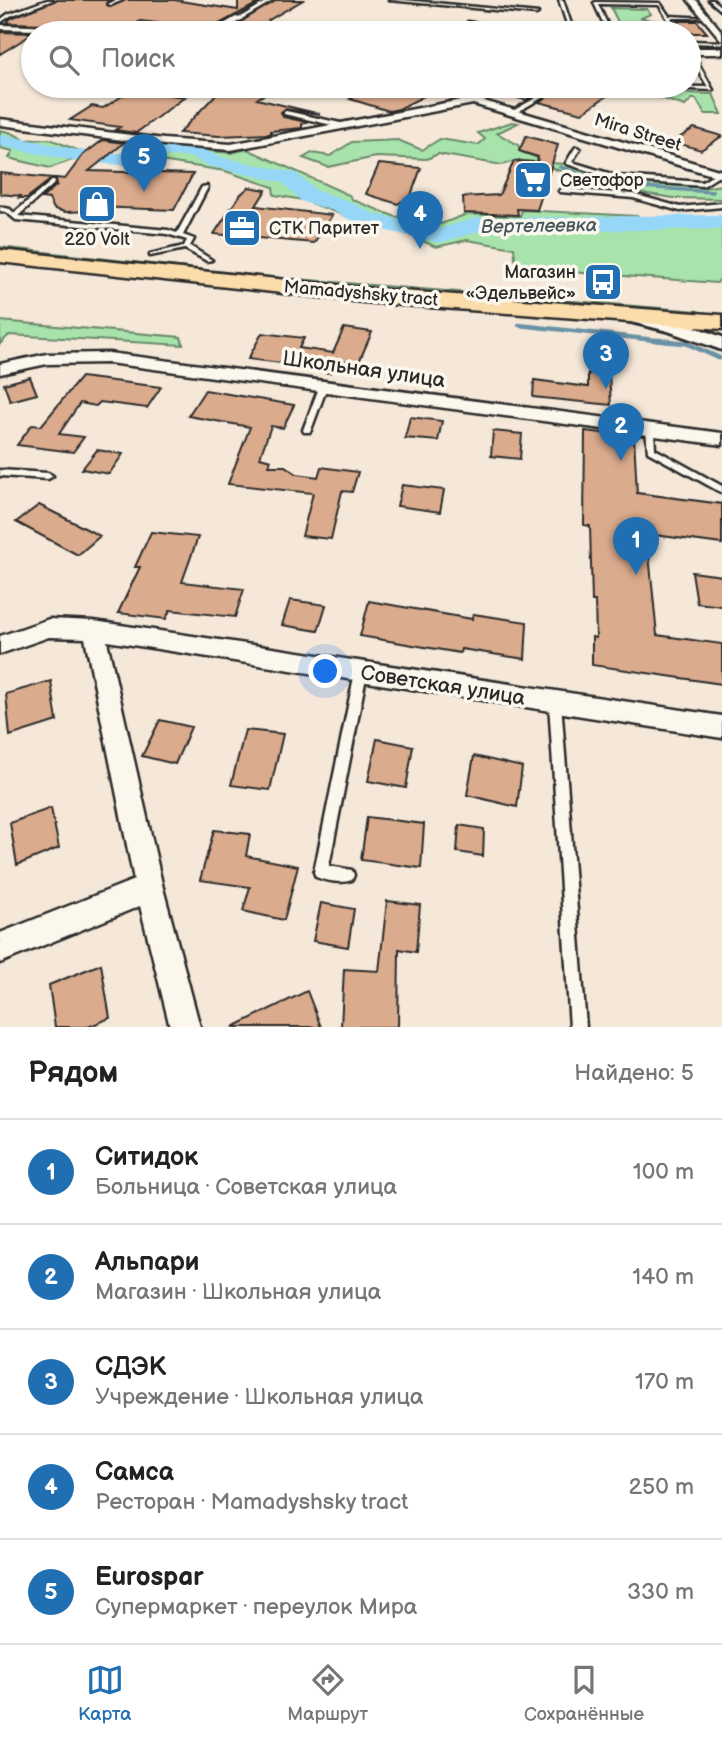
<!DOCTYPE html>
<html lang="ru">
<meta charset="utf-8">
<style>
:root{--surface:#fff;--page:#f2f2f2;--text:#222;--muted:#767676;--line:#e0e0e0;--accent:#1f6fb2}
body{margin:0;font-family:"Balsamiq Sans",sans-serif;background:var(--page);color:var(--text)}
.you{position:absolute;left:326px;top:672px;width:24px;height:24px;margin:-18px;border:5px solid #fff;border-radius:50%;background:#1a73e8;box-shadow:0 0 0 10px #1a73e833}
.badge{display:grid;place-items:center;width:46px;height:46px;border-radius:50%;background:var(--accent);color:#fff;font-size:23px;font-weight:700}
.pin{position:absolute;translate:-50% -58px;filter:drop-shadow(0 2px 4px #0008)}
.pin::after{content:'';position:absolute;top:37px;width:24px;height:21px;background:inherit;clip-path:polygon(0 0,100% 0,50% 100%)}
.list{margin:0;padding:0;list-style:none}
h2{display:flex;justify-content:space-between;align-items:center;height:91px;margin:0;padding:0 28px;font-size:30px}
h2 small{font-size:23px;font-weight:400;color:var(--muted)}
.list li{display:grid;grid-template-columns:46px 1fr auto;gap:21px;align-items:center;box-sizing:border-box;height:105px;padding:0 28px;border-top:2px solid var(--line)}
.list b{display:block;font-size:26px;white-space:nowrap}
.list p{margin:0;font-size:23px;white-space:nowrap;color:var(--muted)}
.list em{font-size:23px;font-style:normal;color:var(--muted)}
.icon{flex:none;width:38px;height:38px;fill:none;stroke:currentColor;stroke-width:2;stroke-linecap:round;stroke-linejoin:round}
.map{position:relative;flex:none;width:722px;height:1027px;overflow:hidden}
.search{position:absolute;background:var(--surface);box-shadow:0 2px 5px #0004;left:21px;right:21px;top:21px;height:77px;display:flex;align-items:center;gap:18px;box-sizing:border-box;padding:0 24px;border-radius:38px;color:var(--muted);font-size:26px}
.sheet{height:616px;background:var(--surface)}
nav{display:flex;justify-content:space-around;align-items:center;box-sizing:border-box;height:98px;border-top:2px solid var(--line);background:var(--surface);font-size:19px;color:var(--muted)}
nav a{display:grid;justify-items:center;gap:4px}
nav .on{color:var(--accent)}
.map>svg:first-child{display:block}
.green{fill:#a7e3aa;stroke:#69876a;stroke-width:2}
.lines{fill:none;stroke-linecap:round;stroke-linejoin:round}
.stream-far2{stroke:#6b92a6;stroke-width:3.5}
.stream-far1{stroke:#6b92a6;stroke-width:4.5}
.stream{stroke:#6b92a6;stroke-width:5}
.river{fill:#96d7f8;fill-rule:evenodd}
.building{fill:#dbab8d;stroke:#2b2b2b;stroke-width:2}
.lane-casing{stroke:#2b2b2b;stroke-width:5}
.street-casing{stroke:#2b2b2b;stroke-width:5}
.secondary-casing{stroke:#2b2b2b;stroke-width:6}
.primary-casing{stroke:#2b2b2b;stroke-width:5}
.lane{fill:#fbf7ec;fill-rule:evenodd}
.street{fill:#fbf7ec;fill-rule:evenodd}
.secondary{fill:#fbf7ec;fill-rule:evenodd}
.primary{fill:#fbddab;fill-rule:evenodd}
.labels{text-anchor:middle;stroke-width:7;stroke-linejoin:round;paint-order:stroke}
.far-street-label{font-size:18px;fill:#2b2b2b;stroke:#fbf7ec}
.far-poi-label{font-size:18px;fill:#2b2b2b;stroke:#fbf7ec;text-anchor:start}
.far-water-label{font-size:19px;font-style:italic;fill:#46565e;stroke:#fbf7ec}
.street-label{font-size:21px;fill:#2b2b2b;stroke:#fbf7ec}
</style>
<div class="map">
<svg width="722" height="1027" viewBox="0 0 722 1027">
<rect width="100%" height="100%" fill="#f5e8d9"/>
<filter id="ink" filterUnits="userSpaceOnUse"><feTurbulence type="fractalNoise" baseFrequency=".0143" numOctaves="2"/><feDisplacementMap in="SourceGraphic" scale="14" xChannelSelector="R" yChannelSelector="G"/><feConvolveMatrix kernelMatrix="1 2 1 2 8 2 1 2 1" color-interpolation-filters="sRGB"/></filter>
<g filter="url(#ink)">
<!-- green -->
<path class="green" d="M611 8 647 9 651 14 641 18 656 21 659 25 619 24Z
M653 92 713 94 722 114H705L696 99H692L685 106 651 95Z
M512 122 518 123 497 133 518 145 521 152 551 163 566 164 618 184 644 182 703 188 722 185V199L674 198 621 190 579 179 543 164 518 160 502 165 438 154 427 159 376 157 328 167 303 158 312 153 330 156 352 142 398 140 422 150 440 139 478 145 485 139 478 133Z
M0 130 12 133 25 140 50 139 82 152 133 157 147 152 152 145 231 153 247 149 349 195 353 200 396 217 413 214 441 224 467 214 520 216 522 210 637 216 641 222 722 220V276L717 283 516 268 514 248 467 240 436 247 396 229H380L303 200 274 195 273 187 225 171 167 162 72 160 50 168 9 158 13 151 0 148Z
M0 247 259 276 698 311 702 314 439 297 0 251Z
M0 321 181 337 183 345 9 335 0 344Z"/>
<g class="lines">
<!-- stream-far2 -->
<path class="stream-far2" d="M560 167 613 185 713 192"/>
<!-- stream-far1 -->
<path class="stream-far1" d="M519 325 673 342"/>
<!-- stream -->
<path class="stream" d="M656 340 686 343 719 358"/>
<!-- river -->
<path class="river" d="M0 134 79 150 134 154 161 144 194 145 221 157 296 173 317 191 347 200 372 213 439 229 476 218 722 215V229L477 232 439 243 358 224 331 210 301 201 282 182 208 166 190 157 164 156 136 166 79 162 0 146Z"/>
</g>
<!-- building -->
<path class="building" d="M56 0H111L106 3 110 7 125 0H174L238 10V0H264L210 29 140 21 133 26 52 21 47 24 7 23 11 18Z
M276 0H303L269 20 260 33 226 31Z
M678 21H697L707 33H686Z
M0 32 34 33 0 54Z
M224 86H277L257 99 320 114 285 109 281 112 283 117 306 122 302 124V128L271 131V134H268L219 136 179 133Z
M376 86H391L428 94 399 109 389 111 350 99Z
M505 86H552L526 100 496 93Z
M564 86H621L582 113 539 102Z
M132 90 185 97 136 133 115 130 120 127 70 120 92 106 103 108Z
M694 128 722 136 701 150 673 142Z
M526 136 558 145 537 210 517 209 518 215 464 213 463 197 499 195 514 161 537 162 538 157 519 151Z
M103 140 124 143 89 171 193 174 174 210 95 207 92 211 65 212 54 209 49 199 42 198 57 185 55 178 65 179 83 155Z
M379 164 421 168 411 195 398 204 366 194Z
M0 173 53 178 27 198H19L21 196 0 194Z
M249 187 266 190 256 206 332 215 314 243 214 234 240 195Z
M344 328 372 332 359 362 346 361 344 365 334 364 330 373 304 369 306 366 248 359 262 333 304 338 299 348 333 353Z
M588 373 609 375 611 405 533 397 534 380 588 387Z
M30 377 37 394 10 401 4 384Z
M81 377 161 387 147 408 100 402 96 406 80 403 59 434 84 437 73 452 17 445 32 425 41 426Z
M205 390 294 405 283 428 271 426 260 457 271 460 269 466H285L297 474 318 477 321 467 358 472 352 492 342 491 331 539 302 536 313 493 228 484 250 427 188 416Z
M410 417 442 421 438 441 405 438Z
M493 431 522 434 520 459 491 456Z
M585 431 634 437 637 493 722 504V544L647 534 657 635 722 644V684L592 665V637L596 638 595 601H592L590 526 584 525Z
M97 450 123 454 109 474 82 469Z
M402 485 444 490 440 512 397 506Z
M39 505 69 520 100 536 78 555 16 522Z
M151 532 198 537 182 582 244 589 235 617 170 610 166 619 118 613 140 567H135Z
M692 572 722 576V606L697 603Z
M290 600 326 605 318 631 282 625Z
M369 601 472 619 473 614 527 622 525 659 461 649 460 653 360 636Z
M51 681 57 721 10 736 6 694Z
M160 720 191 727 175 764 142 756Z
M245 730 283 734 270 790 231 785Z
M377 739 413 746 406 788 368 781Z
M474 756 522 767 517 807 467 795Z
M51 808 59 848 17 865 10 823Z
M367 817 424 824 421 868 361 860Z
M459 825 484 829 483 856 457 852Z
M214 830 250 834 246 856 298 866 284 920 243 911 250 887 200 880Z
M387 901 420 905 416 952 399 949 398 1027H341L344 969 379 971Z
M321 903 354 909 348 947 313 941Z
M101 964 110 1018 88 1027H55L49 985Z
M307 991 321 1027H233Z"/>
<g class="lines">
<defs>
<path id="lane" d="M47 0H53L10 16 0 23V20L8 14Z
M117 0H123L111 5 108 4Z
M269 0H274L240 20 237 19Z
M389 0H404L538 13 536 14Z
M559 0H563L574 33H570Z
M709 0H713L722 8V11Z
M596 2 660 3 669 16 708 18H671L679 30 677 31 608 30 606 29 594 3ZM598 4 659 5 674 29 609 28Z
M468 22 519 32 521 33H514L467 24Z
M689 41 722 42V44L689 43Z
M689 61H697L713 90 639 87 637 86 708 87 694 63H689Z
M498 86H503L474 102 470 101Z
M557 86H562L514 114 509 113Z
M286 111 345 124 348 126 345 128 284 114V112Z
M577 147 580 149 572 162 618 176 702 182 717 173 722 174 703 186 617 180 567 164 566 163 575 148Z
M53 180 55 181V183L18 216 168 230 177 233 202 187 207 186 208 187 183 235 194 239 190 246 212 260 207 261 185 249 150 256V254L184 246 187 240 167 234 16 220 6 212 0 211V207L10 209 14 213Z
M562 189 633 194 680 207 722 203V207L680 211 633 198 560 192 559 191Z
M320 385H326L327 387 311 430 310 432H304L303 430Z
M650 427 654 430 655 449 722 486V493L648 452 646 430Z
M0 470 48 473 53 476 48 479 0 476Z
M361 667 365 669 367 672 329 866 352 870 354 875 352 880C342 884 326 881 316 877L314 872 355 672 357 669Z
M555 698 559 699 561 703 586 1027H570L549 703 551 699Z"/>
<path id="street" d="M688 0H696L722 32V41Z
M236 17 243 19 218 33H208Z
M0 25 138 30 142 33 0 29Z
M689 48H722V54H689Z
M419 86H433L722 171V178L473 104 231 150 164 145 0 125V119L164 139 231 144 461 100Z
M109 353 722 433V445L109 363 47 364 0 374V364L47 354Z
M49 619 94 621 722 716V738L107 641 163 888 200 1027H170L140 906 0 963V933L134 880 85 638 49 637 0 654V636Z"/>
<path id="secondary" d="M634 311 681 322 722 337V350L668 331 627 321 624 317 627 313Z"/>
<path id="primary" d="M0 250 363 288 722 315V329L363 302 0 262Z"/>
</defs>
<!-- lane casing -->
<use href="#lane" class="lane-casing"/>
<!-- street casing -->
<use href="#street" class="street-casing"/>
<!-- secondary casing -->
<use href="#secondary" class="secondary-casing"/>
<!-- primary casing -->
<use href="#primary" class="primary-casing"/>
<!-- lane -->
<use href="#lane" class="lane"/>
<!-- street -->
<use href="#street" class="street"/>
<!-- secondary -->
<use href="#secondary" class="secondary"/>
<!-- primary -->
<use href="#primary" class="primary"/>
</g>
</g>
<!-- icons -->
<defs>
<symbol id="supermarket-square" viewBox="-11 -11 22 22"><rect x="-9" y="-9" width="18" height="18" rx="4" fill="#1f6fb2" stroke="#fbf7ec"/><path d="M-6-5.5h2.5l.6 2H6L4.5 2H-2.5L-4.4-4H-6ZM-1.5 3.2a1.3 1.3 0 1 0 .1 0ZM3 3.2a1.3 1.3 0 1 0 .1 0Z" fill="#fff"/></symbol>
<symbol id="shop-square" viewBox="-11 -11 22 22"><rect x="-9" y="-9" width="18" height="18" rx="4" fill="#1f6fb2" stroke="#fbf7ec"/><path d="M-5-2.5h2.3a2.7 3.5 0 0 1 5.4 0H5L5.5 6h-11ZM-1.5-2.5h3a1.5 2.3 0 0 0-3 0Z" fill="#fff"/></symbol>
<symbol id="office-square" viewBox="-11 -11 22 22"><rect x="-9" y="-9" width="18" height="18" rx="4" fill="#1f6fb2" stroke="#fbf7ec"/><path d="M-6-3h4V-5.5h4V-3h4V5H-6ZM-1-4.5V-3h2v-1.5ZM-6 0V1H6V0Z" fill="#fff"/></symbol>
<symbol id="bus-square" viewBox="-11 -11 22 22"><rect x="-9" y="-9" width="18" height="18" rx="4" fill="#1f6fb2" stroke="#fbf7ec"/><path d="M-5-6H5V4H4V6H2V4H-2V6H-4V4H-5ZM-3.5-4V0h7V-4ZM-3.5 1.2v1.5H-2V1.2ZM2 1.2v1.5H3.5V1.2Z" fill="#fff"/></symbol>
</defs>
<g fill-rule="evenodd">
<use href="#supermarket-square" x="511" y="158" width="44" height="44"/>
<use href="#shop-square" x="75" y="182" width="44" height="44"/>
<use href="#office-square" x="220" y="206" width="44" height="44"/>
<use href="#bus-square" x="581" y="260" width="44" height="44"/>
</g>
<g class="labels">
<!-- far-street labels -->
<g class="far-street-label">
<text transform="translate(638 132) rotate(17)" y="6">Mira Street</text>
<text transform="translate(361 293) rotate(5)" y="6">Mamadyshsky tract</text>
</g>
<!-- far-poi labels -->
<g class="far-poi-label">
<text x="560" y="186">Светофор</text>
<text x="269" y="234">СТК Паритет</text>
<text x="97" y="245" text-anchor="middle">220 Volt</text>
<text x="576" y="278" text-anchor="end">Магазин<tspan x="576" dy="21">«Эдельвейс»</tspan></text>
</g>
<!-- far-water labels -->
<g class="far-water-label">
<text transform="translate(539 225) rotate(-1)" y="7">Вертелеевка</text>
</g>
<!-- street labels -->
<g class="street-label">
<text transform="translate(364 369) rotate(8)" y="7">Школьная улица</text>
<text transform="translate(443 685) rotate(9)" y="7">Советская улица</text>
</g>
</g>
</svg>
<div class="you"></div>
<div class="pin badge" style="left:636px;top:575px">1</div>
<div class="pin badge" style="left:621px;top:461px">2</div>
<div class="pin badge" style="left:606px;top:389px">3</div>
<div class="pin badge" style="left:420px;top:249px">4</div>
<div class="pin badge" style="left:144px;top:192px">5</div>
<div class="search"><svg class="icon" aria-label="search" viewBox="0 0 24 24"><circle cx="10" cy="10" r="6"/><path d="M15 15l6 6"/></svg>Поиск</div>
</div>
<section class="sheet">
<h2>Рядом<small>Найдено: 5</small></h2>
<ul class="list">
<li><span class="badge">1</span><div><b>Ситидок</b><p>Больница · Советская улица</p></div><em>100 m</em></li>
<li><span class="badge">2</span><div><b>Альпари</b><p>Магазин · Школьная улица</p></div><em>140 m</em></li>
<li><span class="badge">3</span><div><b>СДЭК</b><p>Учреждение · Школьная улица</p></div><em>170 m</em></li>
<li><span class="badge">4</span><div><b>Самса</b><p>Ресторан · Mamadyshsky tract</p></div><em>250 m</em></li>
<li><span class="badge">5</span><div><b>Eurospar</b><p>Супермаркет · переулок Мира</p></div><em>330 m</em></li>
</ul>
</section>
<nav>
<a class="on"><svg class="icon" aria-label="map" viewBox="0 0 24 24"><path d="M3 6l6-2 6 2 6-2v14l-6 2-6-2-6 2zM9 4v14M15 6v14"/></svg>Карта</a>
<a><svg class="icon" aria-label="directions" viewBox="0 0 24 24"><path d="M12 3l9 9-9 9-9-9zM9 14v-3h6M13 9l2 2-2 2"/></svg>Маршрут</a>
<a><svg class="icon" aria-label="saved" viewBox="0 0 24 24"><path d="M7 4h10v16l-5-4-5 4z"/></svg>Сохранённые</a>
</nav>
